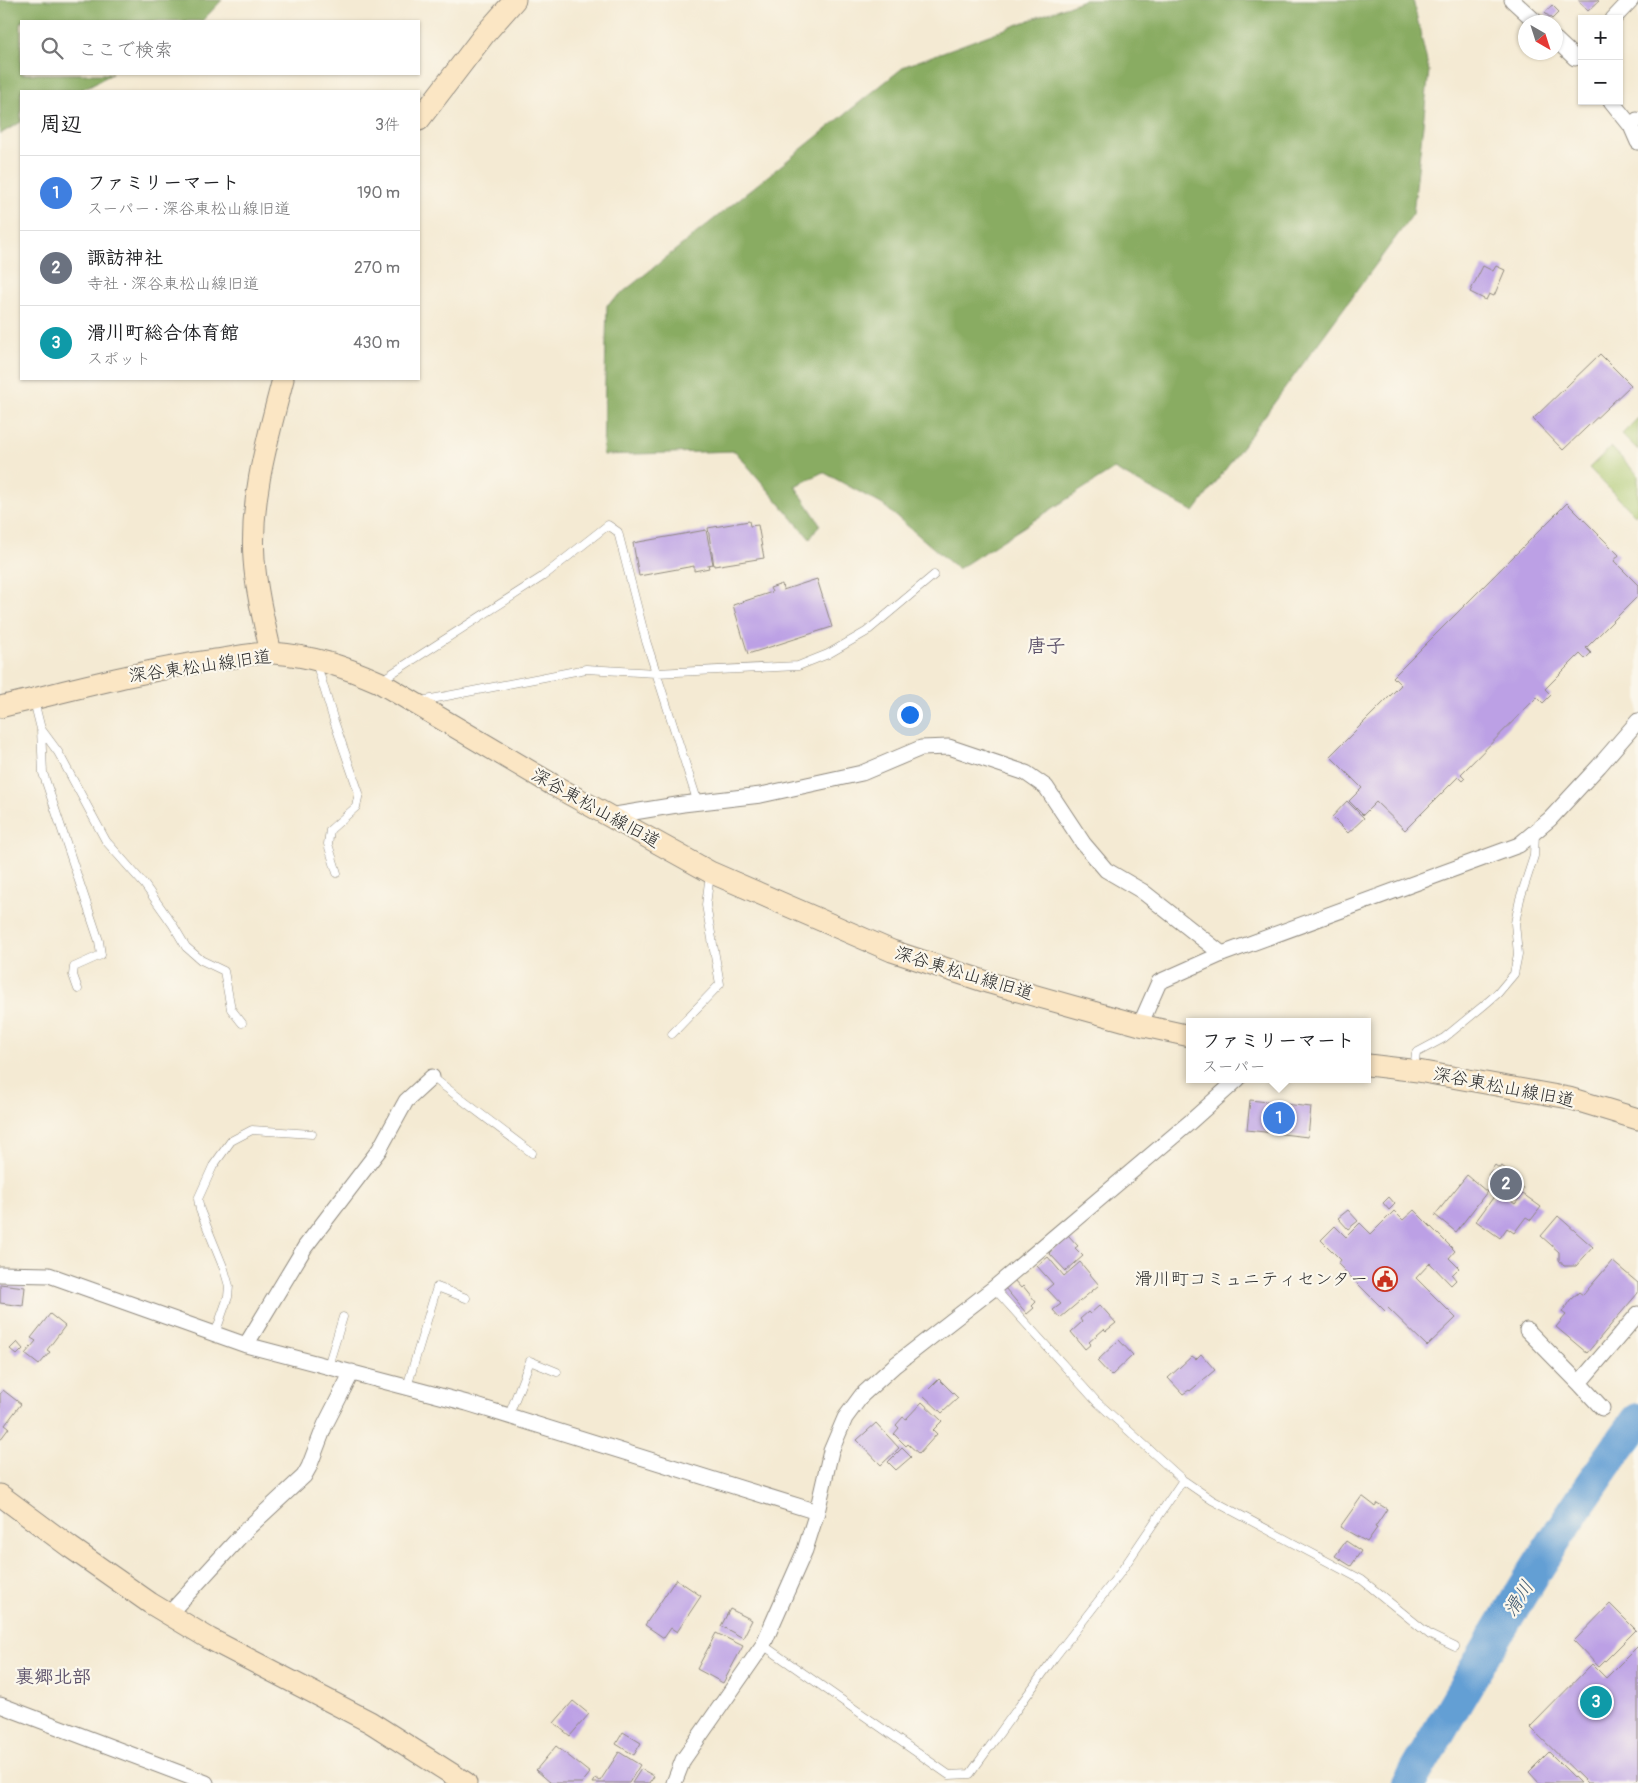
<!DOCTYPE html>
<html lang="ja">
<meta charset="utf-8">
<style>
:root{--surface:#fff;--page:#f6f6f6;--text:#202124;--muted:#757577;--line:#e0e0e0;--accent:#0f766e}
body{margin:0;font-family:Pangolin,"Klee One",sans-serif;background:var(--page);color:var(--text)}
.controls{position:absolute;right:15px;top:15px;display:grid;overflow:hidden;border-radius:0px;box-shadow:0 1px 4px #0004}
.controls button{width:45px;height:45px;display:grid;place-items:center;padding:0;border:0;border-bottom:1px solid var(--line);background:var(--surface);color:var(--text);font:25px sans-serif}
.compass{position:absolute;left:1518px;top:15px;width:45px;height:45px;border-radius:50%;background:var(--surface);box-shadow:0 1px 4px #0004;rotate:141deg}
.you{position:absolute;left:909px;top:714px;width:18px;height:18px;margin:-12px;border:4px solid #fff;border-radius:50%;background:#1a73e8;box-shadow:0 0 0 8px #1a73e833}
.badge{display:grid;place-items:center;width:32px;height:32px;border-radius:50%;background:var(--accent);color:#fff;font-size:16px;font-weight:700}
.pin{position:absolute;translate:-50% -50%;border:2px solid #fff;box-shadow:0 1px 5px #0006}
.popup{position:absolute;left:1186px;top:1018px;width:185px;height:65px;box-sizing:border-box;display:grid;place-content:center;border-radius:0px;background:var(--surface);filter:drop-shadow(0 1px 4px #0005);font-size:16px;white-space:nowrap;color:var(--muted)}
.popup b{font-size:19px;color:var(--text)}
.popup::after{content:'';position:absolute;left:50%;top:100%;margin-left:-10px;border:10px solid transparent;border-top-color:var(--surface)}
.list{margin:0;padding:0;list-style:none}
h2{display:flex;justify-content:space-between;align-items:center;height:65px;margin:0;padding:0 20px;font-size:21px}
h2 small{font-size:16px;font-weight:400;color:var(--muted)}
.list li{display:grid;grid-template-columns:32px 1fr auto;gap:15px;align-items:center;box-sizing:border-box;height:75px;padding:0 20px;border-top:1px solid var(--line)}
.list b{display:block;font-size:19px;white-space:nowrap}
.list p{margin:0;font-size:16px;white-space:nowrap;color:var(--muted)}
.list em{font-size:16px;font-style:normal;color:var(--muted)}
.icon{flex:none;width:28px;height:28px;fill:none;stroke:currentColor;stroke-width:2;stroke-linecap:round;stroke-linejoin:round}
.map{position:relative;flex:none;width:1638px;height:1783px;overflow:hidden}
.search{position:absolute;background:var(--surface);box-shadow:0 1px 4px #0004;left:20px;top:20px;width:400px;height:55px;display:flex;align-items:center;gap:12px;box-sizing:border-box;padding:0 18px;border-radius:0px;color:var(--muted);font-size:19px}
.panel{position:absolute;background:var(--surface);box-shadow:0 1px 4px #0004;left:20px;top:90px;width:400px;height:290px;border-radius:0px}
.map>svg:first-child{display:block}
.green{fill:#acc86f;stroke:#6c7a4d}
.forest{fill:#89ac62;stroke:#5a6c46}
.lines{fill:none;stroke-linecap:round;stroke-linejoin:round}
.river{stroke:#639fd4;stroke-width:34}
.building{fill:#bca0e5}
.lane-casing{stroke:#908a7f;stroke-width:9}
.street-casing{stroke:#908a7f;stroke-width:17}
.secondary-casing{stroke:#908a7f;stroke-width:23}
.lane{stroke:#fff;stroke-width:8}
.street{stroke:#fff;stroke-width:15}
.secondary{stroke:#fbe6c4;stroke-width:21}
.labels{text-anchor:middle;stroke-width:4.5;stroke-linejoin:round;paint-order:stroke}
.street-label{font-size:18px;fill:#2b2b2b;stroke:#fbf7ec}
.poi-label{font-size:18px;fill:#2b2b2b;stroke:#fbf7ec;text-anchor:end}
.neighbourhood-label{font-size:19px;font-weight:bold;fill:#5e546c;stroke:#fbf7ec}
.water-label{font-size:19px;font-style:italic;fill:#41596f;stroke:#fbf7ec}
</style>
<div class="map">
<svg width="1638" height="1783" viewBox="0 0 1638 1783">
<rect width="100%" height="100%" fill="#fbf7ec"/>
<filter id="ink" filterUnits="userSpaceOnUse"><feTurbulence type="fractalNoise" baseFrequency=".02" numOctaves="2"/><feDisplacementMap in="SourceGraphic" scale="10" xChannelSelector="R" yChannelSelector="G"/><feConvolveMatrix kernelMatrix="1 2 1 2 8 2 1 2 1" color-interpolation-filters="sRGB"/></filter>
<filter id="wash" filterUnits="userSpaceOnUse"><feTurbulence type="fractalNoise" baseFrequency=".0096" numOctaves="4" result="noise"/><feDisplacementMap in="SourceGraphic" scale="20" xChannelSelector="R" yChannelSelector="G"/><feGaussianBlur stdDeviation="1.12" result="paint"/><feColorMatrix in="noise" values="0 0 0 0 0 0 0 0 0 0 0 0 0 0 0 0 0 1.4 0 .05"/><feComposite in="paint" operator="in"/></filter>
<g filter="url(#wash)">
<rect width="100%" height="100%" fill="#f4ead3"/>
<!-- green -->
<path class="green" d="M1638 418V450L1622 434Z
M1611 447 1638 475V512L1635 515 1589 468Z"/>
<!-- forest -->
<path class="forest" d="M0 0H222L202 21H21V74H112L79 91H21V122L0 134Z
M1084 0H1413L1429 71 1413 214 1194 512 1114 469 958 569 883 505 823 472 795 486 820 524 810 539 735 451 603 455 607 305 905 66Z"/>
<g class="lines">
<!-- river -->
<path class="river" d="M1409 1783C1481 1659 1552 1535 1638 1420"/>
</g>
<g id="blocks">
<!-- building -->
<path class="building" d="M1578 0H1597L1599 1 1588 11Z
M1552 5 1559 12 1552 19 1545 13Z
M1483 266 1493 271 1496 266 1505 270 1494 296 1489 294 1486 300 1470 292Z
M1600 354 1631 385 1563 450 1533 419Z
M1567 503 1619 555 1614 561 1638 585V596L1586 648 1591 653 1585 659 1580 654 1545 689 1551 695 1543 703 1537 697 1461 774 1465 778 1462 781 1458 777 1405 830 1376 802 1363 815 1349 801 1362 788 1330 756 1401 685 1393 677Z
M749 521 750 526 758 525 764 558 714 566 708 528Z
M706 530 713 564 708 565 709 568 694 571V566L639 576 633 543Z
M817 579 832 627 748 654 733 605 772 592 770 588 782 584 783 590Z
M1347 801 1364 818 1348 833 1332 817Z
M1250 1100 1311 1107 1308 1137 1247 1130Z
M1495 1165 1499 1168 1502 1166 1513 1175 1511 1178 1524 1188 1518 1197 1504 1187 1502 1190 1490 1181 1492 1178 1488 1175Z
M1467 1175 1487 1192 1456 1232 1435 1215Z
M1498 1191 1515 1204 1523 1194 1541 1207 1531 1220 1526 1217 1514 1233 1507 1228 1500 1238 1476 1221Z
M1389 1197 1395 1204 1389 1210 1383 1203Z
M1348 1210 1358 1221 1348 1229 1338 1218Z
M1414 1210 1455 1251 1449 1258 1459 1268 1452 1275 1456 1280 1451 1285 1430 1263 1416 1278 1456 1318 1427 1346 1388 1308 1385 1311 1338 1264 1341 1260 1321 1240 1335 1226 1346 1237 1360 1223 1371 1234 1394 1211 1403 1220Z
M1558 1216 1593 1247 1576 1266H1564L1559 1260V1252L1541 1236Z
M1068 1235 1078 1246 1075 1248 1083 1256 1066 1271 1049 1253Z
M1048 1257 1064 1276 1080 1262 1099 1285 1060 1318 1053 1310 1061 1304 1047 1289 1053 1284 1037 1266Z
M1612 1261 1638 1283V1293L1587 1353 1556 1327 1566 1315 1562 1312 1570 1300 1579 1292 1583 1295Z
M1014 1280 1021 1288 1023 1286 1036 1302 1032 1306 1034 1308 1027 1314 1005 1288Z
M0 1284 25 1287 23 1306 0 1303Z
M1100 1305 1116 1323 1106 1331 1104 1329 1089 1342 1091 1344 1085 1349 1071 1332 1082 1322 1080 1319 1088 1312 1090 1314Z
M50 1314 65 1326 47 1350 50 1352 39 1365 25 1354 36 1341 31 1338Z
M1119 1340 1133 1355 1111 1376 1097 1361Z
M17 1342 23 1349 17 1355 10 1349Z
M1201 1354 1215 1370 1190 1391 1189 1390 1183 1394 1168 1378 1192 1356 1196 1359Z
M939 1379 958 1398 942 1413 923 1395Z
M3 1390 21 1404 5 1425 9 1428 0 1440V1394Z
M922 1402 942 1421 933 1430 937 1434 919 1454 908 1444 906 1446 894 1434 899 1428 896 1425 903 1417 906 1419Z
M876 1423 899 1448 881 1465 857 1440Z
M902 1448 911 1457 896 1470 888 1462Z
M1362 1496 1375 1506 1377 1503 1387 1509 1375 1527 1377 1528 1367 1542 1340 1527Z
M1346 1541 1361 1551 1351 1566 1335 1556Z
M676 1579 701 1596 677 1632 671 1628 664 1638 645 1625Z
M1610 1604 1636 1630 1599 1667 1574 1641Z
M730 1609 752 1620 743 1638 721 1626Z
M716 1633 743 1646 723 1683 697 1669Z
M1638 1646V1779L1634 1783H1587L1530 1727 1592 1664 1606 1678Z
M573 1701 589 1714 570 1736 554 1723Z
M623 1732 641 1743 634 1755 616 1744Z
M556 1746 590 1773 582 1783H551L536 1770Z
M619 1752 640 1765 629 1783H593L596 1778 600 1781Z
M1549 1752 1580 1783H1539L1529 1772Z
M641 1769 654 1776 650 1783H632Z"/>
</g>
</g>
<g filter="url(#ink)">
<use href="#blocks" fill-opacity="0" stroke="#908a7f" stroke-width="1"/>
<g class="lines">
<defs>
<path id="lane" d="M316 662 334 721 359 793 356 807 330 830 328 844 337 873
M380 681 542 577 608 525 618 532 646 641 698 803
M34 701 41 729 43 773 99 941 101 955 74 967 73 975 78 989
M421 701 586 669 656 673 798 666 828 654 866 632 934 575
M41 729 58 752 106 841 144 884 173 925 186 947 201 960 224 971 231 1009 242 1023
M672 1034 720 984 706 905 710 874
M1414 1069 1416 1053 1444 1038 1483 1006 1498 993 1514 974 1518 954 1515 923 1520 899 1534 856 1535 832
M432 1077 532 1153
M994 1288 1096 1401 1183 1480 1212 1500 1362 1580 1430 1635 1455 1647
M215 1334 228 1297 229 1286 224 1269 200 1210 198 1199 213 1166 231 1141 252 1130 312 1134
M328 1366 343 1317
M407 1387 437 1287 466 1298
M509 1415 530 1361 557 1372
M763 1645 949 1775 970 1774 1054 1658 1120 1573 1183 1480"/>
<path id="street" d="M1512 0 1536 22
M1613 19 1631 0
M1556 40 1575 58
M1611 101 1631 126
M1637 120 1631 126 1638 142
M609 816 683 804 761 795 862 773 921 748 949 747 1026 773 1046 787 1083 843 1106 870 1142 891 1222 954
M1140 1025 1159 982 1222 954 1519 845 1550 819 1599 766 1638 721
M0 1274 49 1275 246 1345 467 1403 817 1512
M1527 1330 1579 1383 1602 1408
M246 1345 305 1247 379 1150 406 1101 432 1077
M1579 1383 1638 1314
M169 1614 248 1528 304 1476 309 1467 325 1425 352 1372
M0 1705 206 1783
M674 1783 683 1760 763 1645 805 1550 817 1512 831 1451 845 1418 862 1395 895 1365 994 1288 1189 1123 1238 1079"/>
<path id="secondary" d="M419 120 484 35 515 0
M271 653C264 622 256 590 254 559 250 497 268 438 283 379
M0 707C72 690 143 670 216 660 233 658 256 652 273 653 312 656 343 666 379 682L555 786 710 872 892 951 990 983 1086 1010 1140 1025 1190 1036
M1368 1065 1418 1071 1569 1098 1638 1119
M0 1495 70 1547 150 1603 210 1639 370 1722 466 1783"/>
</defs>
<!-- lane casing -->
<use href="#lane" class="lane-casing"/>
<!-- street casing -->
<use href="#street" class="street-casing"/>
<!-- secondary casing -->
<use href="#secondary" class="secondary-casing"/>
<!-- lane -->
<use href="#lane" class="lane"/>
<!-- street -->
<use href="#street" class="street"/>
<!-- secondary -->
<use href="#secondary" class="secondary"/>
</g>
</g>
<!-- icons -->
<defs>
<symbol id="civic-ring" viewBox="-11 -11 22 22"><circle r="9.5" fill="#fbf7ec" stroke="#c8321e" stroke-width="1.5"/><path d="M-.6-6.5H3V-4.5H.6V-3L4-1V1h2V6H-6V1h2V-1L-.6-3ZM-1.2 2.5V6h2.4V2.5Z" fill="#c8321e"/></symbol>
</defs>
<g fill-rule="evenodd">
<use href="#civic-ring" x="1371" y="1265" width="28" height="28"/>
</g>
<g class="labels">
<!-- street labels -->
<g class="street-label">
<text transform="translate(200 666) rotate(-8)" y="6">深谷東松山線旧道</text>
<text transform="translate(596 808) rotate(29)" y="6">深谷東松山線旧道</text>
<text transform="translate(964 973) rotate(17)" y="6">深谷東松山線旧道</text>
<text transform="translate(1504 1087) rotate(11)" y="6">深谷東松山線旧道</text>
</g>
<!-- poi labels -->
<g class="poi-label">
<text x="1368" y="1285">滑川町コミュニティセンター</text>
</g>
<!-- neighbourhood labels -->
<g class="neighbourhood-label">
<text x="1046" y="652">唐子</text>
<text x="53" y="1683">裏郷北部</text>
</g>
<!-- water labels -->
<g class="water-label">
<text transform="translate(1518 1598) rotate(-57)" y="7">滑川</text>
</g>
</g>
</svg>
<div class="controls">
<button>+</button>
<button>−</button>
</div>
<svg class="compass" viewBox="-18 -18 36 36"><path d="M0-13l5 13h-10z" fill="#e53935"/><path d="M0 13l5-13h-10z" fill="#757577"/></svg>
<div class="you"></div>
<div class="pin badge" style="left:1279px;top:1118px;background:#3f7fe0">1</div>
<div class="popup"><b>ファミリーマート</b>スーパー</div>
<div class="pin badge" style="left:1506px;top:1184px;background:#6b7280">2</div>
<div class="pin badge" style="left:1596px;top:1702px;background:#0f9aa8">3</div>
<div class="search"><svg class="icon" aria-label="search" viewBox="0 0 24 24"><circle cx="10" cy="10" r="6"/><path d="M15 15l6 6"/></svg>ここで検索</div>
<section class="panel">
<h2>周辺<small>3件</small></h2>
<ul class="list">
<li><span class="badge" style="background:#3f7fe0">1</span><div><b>ファミリーマート</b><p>スーパー · 深谷東松山線旧道</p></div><em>190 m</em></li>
<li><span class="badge" style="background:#6b7280">2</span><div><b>諏訪神社</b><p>寺社 · 深谷東松山線旧道</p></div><em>270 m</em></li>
<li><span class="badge" style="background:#0f9aa8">3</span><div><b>滑川町総合体育館</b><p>スポット</p></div><em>430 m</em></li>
</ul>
</section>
</div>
